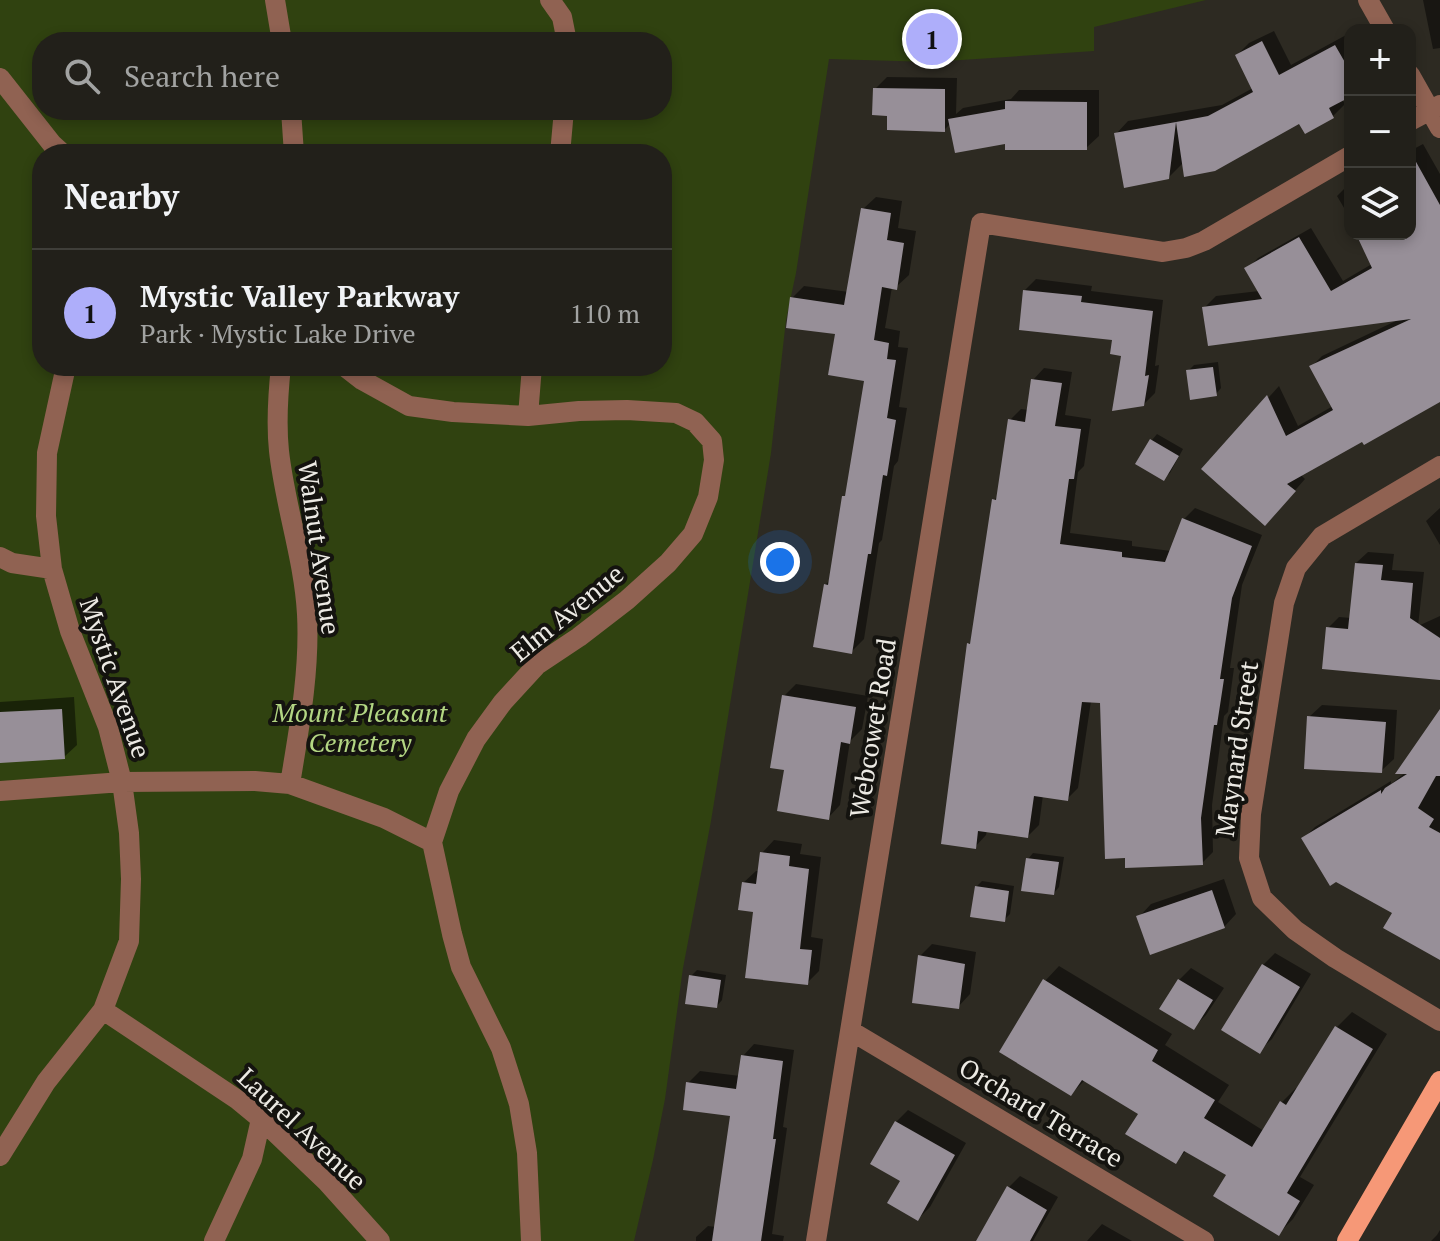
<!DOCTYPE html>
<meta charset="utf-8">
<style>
:root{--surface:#22201a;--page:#2e2d27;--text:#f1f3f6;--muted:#a2a3a2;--line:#3f3e39;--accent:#aeaefa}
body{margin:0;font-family:"PT Serif",serif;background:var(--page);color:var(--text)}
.controls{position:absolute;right:24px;top:24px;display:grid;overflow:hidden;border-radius:16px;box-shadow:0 4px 12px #0003}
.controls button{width:72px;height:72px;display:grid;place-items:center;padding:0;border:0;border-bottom:2px solid var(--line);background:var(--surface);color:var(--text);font:40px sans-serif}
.you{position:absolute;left:780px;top:562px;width:28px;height:28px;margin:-20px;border:6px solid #fff;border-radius:50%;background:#1a73e8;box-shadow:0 0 0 12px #1a73e833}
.badge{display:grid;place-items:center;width:52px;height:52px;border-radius:50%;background:var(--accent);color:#111;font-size:26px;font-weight:700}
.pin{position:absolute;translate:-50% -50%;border:4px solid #fff;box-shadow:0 2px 8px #0006}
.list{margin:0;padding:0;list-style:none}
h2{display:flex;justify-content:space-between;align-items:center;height:104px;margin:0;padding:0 32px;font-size:34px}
h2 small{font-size:26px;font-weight:400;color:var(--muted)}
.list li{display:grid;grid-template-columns:52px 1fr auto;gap:24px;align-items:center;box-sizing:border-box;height:128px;padding:0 32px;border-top:2px solid var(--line)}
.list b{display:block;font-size:30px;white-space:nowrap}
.list p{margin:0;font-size:26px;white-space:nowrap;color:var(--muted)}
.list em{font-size:26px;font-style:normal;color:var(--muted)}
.icon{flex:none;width:44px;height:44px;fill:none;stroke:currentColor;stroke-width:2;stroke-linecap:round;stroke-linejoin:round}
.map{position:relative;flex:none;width:1440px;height:1241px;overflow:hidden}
.search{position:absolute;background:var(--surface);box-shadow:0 4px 12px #0003;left:32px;top:32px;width:640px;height:88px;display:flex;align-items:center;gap:20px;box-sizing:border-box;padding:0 28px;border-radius:32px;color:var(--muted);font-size:30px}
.panel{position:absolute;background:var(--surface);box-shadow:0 4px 12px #0003;left:32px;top:144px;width:640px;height:232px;border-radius:32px}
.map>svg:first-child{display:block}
.green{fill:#304210;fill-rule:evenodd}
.shadow{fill:#0007}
.building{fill:#978f98}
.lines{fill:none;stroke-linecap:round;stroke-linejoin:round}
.minor{stroke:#906252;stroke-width:20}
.major{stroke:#f69877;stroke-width:20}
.labels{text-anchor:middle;stroke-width:8;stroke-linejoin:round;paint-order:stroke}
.street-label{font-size:26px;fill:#eceae4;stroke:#14130f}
.park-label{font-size:26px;font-style:italic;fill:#b3d683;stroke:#14130f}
</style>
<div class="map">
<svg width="1440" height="1241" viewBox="0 0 1440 1241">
<rect width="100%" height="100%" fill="#2d2a22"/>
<!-- green -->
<path class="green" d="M0 0H1206L1094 27V51L931 62 829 59 796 273 786 320 771 453 711 821 683 968 665 1099 653 1160 634 1241H0ZM42 42H662V110H42ZM42 154H662V366H42Z"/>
<!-- shadow -->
<path class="shadow" d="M1423 0H1440V48L1433 49Z
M1274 31 1291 65 1348 34 1350 39V95L1342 99 1345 104 1333 116 1300 122 1184 162 1168 178 1116 134 1128 121 1222 105 1253 88 1237 55 1249 43Z
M887 77 957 78 956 114 963 108 1011 99 1019 90H1099V136L1086 148 1007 141 951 123 944 130 889 114 875 89Z
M1423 144 1440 174V400L1362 439 1300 474 1305 479 1276 512 1204 469 1279 386 1298 426 1333 406 1311 367 1322 356 1400 319 1204 308 1216 296 1259 291 1247 269 1258 258 1311 228 1343 281 1372 264 1359 234H1410V151Z
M1349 184H1350V218L1337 196Z
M876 197 902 201 898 228 916 231 909 275 896 287H892L885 328 900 331 898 347 908 348 899 407 907 408 898 461 894 466 882 540 879 543 864 639 851 652 825 585 831 579 844 497 848 493 866 379 837 333 792 298 804 286 849 292 863 209Z
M1036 279 1092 286 1091 291 1163 300 1155 366 1159 365 1155 393 1144 404 1123 354 1114 339 1025 290Z
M1218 362 1221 388 1216 394 1188 371 1194 365Z
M1044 368 1072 372 1065 415 1091 419 1084 466 1078 472 1070 533 1132 541V546L1171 551 1184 519 1195 508 1262 535 1242 585 1230 668H1234L1228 712 1224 716 1212 805 1213 852 1202 863 1102 701H1091L1078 788 1067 799 1043 795 1039 825 1028 836 987 830 986 835 975 847 969 644 973 640 994 500 999 495 1010 420 1021 409 1029 410 1033 380Z
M1157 434 1183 449 1170 473 1164 478 1152 440Z
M1440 508V545L1426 521Z
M1368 552 1394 554 1392 570 1424 572 1418 626 1440 616V677L1328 628 1339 617 1351 618 1356 563Z
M796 684 868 696 862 729 850 741 840 805 828 818 786 768 784 696Z
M74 697 77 745 64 757 0 761V702Z
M1322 705 1397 710 1394 759 1381 771 1309 717Z
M1440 717V952L1395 912 1304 838 1315 827 1391 781V784L1406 772Z
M774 840 802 844 800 854 821 857 811 937 823 939 819 971 807 983 755 910 743 883 756 871H760L762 853Z
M1033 853 1064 857 1059 887 1054 893 1028 859Z
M1224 879 1236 914 1224 927 1139 917 1151 904Z
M982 881 1014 886 1010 914 1004 920 976 887Z
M932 944 976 952 970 994 958 1007 920 956Z
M1275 953 1311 974 1272 1039 1259 1051 1263 965Z
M1059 966 1172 1034 1165 1045 1229 1085 1218 1102 1264 1131 1282 1102 1296 1088 1299 1089 1337 1027 1352 1012 1387 1034 1300 1177 1314 1185 1293 1219 1278 1234 1228 1175 1187 1150 1175 1162 1140 1113 1085 1080 1071 1094 1045 981Z
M1191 968 1224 988 1206 1015 1194 1027 1179 980Z
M697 970 726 975 722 1000 717 1006 691 976Z
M754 1044 794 1050 783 1127 787 1128 772 1234 784 1236 783 1241H696V1237L708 1226 716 1227 732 1115 688 1083 700 1071 740 1076 743 1056Z
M908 1110 966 1143 930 1207 918 1219 903 1180 896 1122Z
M1020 1176 1058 1197 1033 1241H978L1008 1188Z
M1102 1224 1132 1241H1087Z
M1440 1230V1241H1431L1437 1235Z"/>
<!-- building -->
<path class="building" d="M1262 41 1279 75 1335 45 1350 71V97L1329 108 1334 118 1305 134 1299 124 1215 171 1184 177 1176 122 1208 116 1253 92 1235 55Z
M873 88 945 89V132L887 130V116L872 115Z
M1005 101 1087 102V150H1005V144L955 153 948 119 1005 109Z
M1176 122 1169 179 1124 188 1114 133Z
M1410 151 1440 205V402L1364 445 1362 442 1287 484 1296 491 1265 526 1201 469 1267 395 1286 436 1333 410 1309 366 1411 319 1208 346 1202 307 1262 299 1244 268 1299 237 1331 291 1372 268 1356 234H1410Z
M861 208 891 213 887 240 904 243 897 290 882 287 874 340 889 343 887 359 896 360 887 418 896 420 887 476 883 475 871 554H868L852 654 813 647 824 584 828 585 842 496H845L864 381 828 375 835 334 786 328 790 297 844 305Z
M1023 290 1082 296 1081 302 1153 311 1145 376 1149 375 1144 406 1112 411 1121 356 1110 354 1112 340 1019 330Z
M1213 367 1217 396 1190 400 1186 370Z
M1031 379 1062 383 1055 426 1081 429 1074 479H1069L1060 544 1122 552V557L1165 562 1182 518 1252 546 1232 598 1220 679H1224L1217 725H1214L1201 818 1203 865 1125 868V858L1105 859 1100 703 1082 702 1068 801 1034 796 1028 838 978 831 976 849 941 844 967 643 970 644 992 499 996 500 1008 419 1025 422Z
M1150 439 1179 456 1164 481 1135 464Z
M1355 563 1383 565 1381 580 1413 583 1410 618 1440 638V680L1322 669 1326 627 1348 629Z
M782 695 856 707 850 744 841 742 829 820 777 811 784 770 770 768Z
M62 709 65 759 0 763V712Z
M1440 709V776H1436L1418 808 1434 819 1429 827 1440 833V960L1383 928 1392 913 1336 882 1330 886 1301 838 1381 790V794L1385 788 1407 774H1395Z
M1307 716 1386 722 1382 773 1304 769Z
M760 852 790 856 789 866 809 869 800 949 812 950 808 985 745 978 753 912 738 910 742 882 756 884Z
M1026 858 1059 862 1054 895 1021 891Z
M975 886 1009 891 1005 922 970 917Z
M1212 890 1225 928 1150 955 1136 916Z
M918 955 965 964 959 1009 912 1003Z
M1262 964 1300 987 1260 1054 1221 1030Z
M689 975 721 980 717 1008 685 1004Z
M1043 979 1158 1050 1152 1061 1215 1100 1204 1118 1252 1147 1280 1101 1286 1105 1335 1026 1373 1049 1287 1193 1300 1201 1279 1236 1213 1196 1226 1175 1184 1151 1176 1164 1125 1134 1138 1114 1082 1080 1071 1096 999 1052Z
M1178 979 1213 1000 1194 1030 1159 1009Z
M741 1055 783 1061 773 1139H776L761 1241H712L730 1116 683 1110 686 1082 736 1089Z
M895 1121 955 1155 918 1221 887 1203 900 1181 870 1164Z
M1007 1186 1047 1210 1030 1241H976Z"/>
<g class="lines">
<!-- minor -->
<path class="minor" d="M275 0 282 42
M550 0 562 17 567 42
M1368 0 1385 30
M1410 75 1440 128
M0 78 52 144 63 154
M291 110 294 154
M1410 121 1440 105
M560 154 564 110
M281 366C278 394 276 423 279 451 285 506 304 559 307 614 310 671 299 729 290 784
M344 366 362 380 409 406 453 412 528 416 579 411 627 410 676 413 695 422 712 441 714 460 708 497 693 534 668 563 627 600 579 637 537 665 503 702 476 739 449 791 432 842 452 934 461 967 501 1048 519 1104 527 1153 531 1241
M528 416 532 366
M1440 466 1322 536 1296 568 1284 603 1251 814 1249 858 1262 898 1295 930 1335 958 1440 1021
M0 557 12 563 52 569
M0 791 122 782 255 781 290 784 384 818 432 842
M103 1010 238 1100 261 1119 327 1182 380 1241
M851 1031 1204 1241
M0 1156 46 1082 103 1010 129 941 131 879 129 833 122 782 108 727 70 631 52 569 46 516 47 453 66 366
M214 1241 252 1159 261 1119
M816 1241 981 223 1163 252 1186 248 1204 241 1350 156"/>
<!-- major -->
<path class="major" d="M1347 1241 1440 1081"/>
</g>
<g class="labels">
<!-- street labels -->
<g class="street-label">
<text transform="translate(319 548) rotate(82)" y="9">Walnut Avenue</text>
<text transform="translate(567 613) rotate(-39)" y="9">Elm Avenue</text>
<text transform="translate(115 678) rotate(71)" y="9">Mystic Avenue</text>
<text transform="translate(873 728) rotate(-81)" y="9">Webcowet Road</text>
<text transform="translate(1237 749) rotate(-82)" y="9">Maynard Street</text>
<text transform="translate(1041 1113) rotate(31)" y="9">Orchard Terrace</text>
<text transform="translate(302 1129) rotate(43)" y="9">Laurel Avenue</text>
</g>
<!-- park labels -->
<g class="park-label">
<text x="360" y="722">Mount Pleasant<tspan x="360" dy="30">Cemetery</tspan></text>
</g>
</g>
</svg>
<div class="controls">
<button>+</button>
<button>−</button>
<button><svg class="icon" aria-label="layers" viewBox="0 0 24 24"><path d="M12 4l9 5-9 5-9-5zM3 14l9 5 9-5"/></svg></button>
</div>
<div class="you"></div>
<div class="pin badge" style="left:932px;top:39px">1</div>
<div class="search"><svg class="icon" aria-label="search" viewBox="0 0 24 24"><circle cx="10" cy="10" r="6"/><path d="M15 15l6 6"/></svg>Search here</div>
<section class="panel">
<h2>Nearby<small></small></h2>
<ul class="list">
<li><span class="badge">1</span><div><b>Mystic Valley Parkway</b><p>Park · Mystic Lake Drive</p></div><em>110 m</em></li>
</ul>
</section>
</div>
